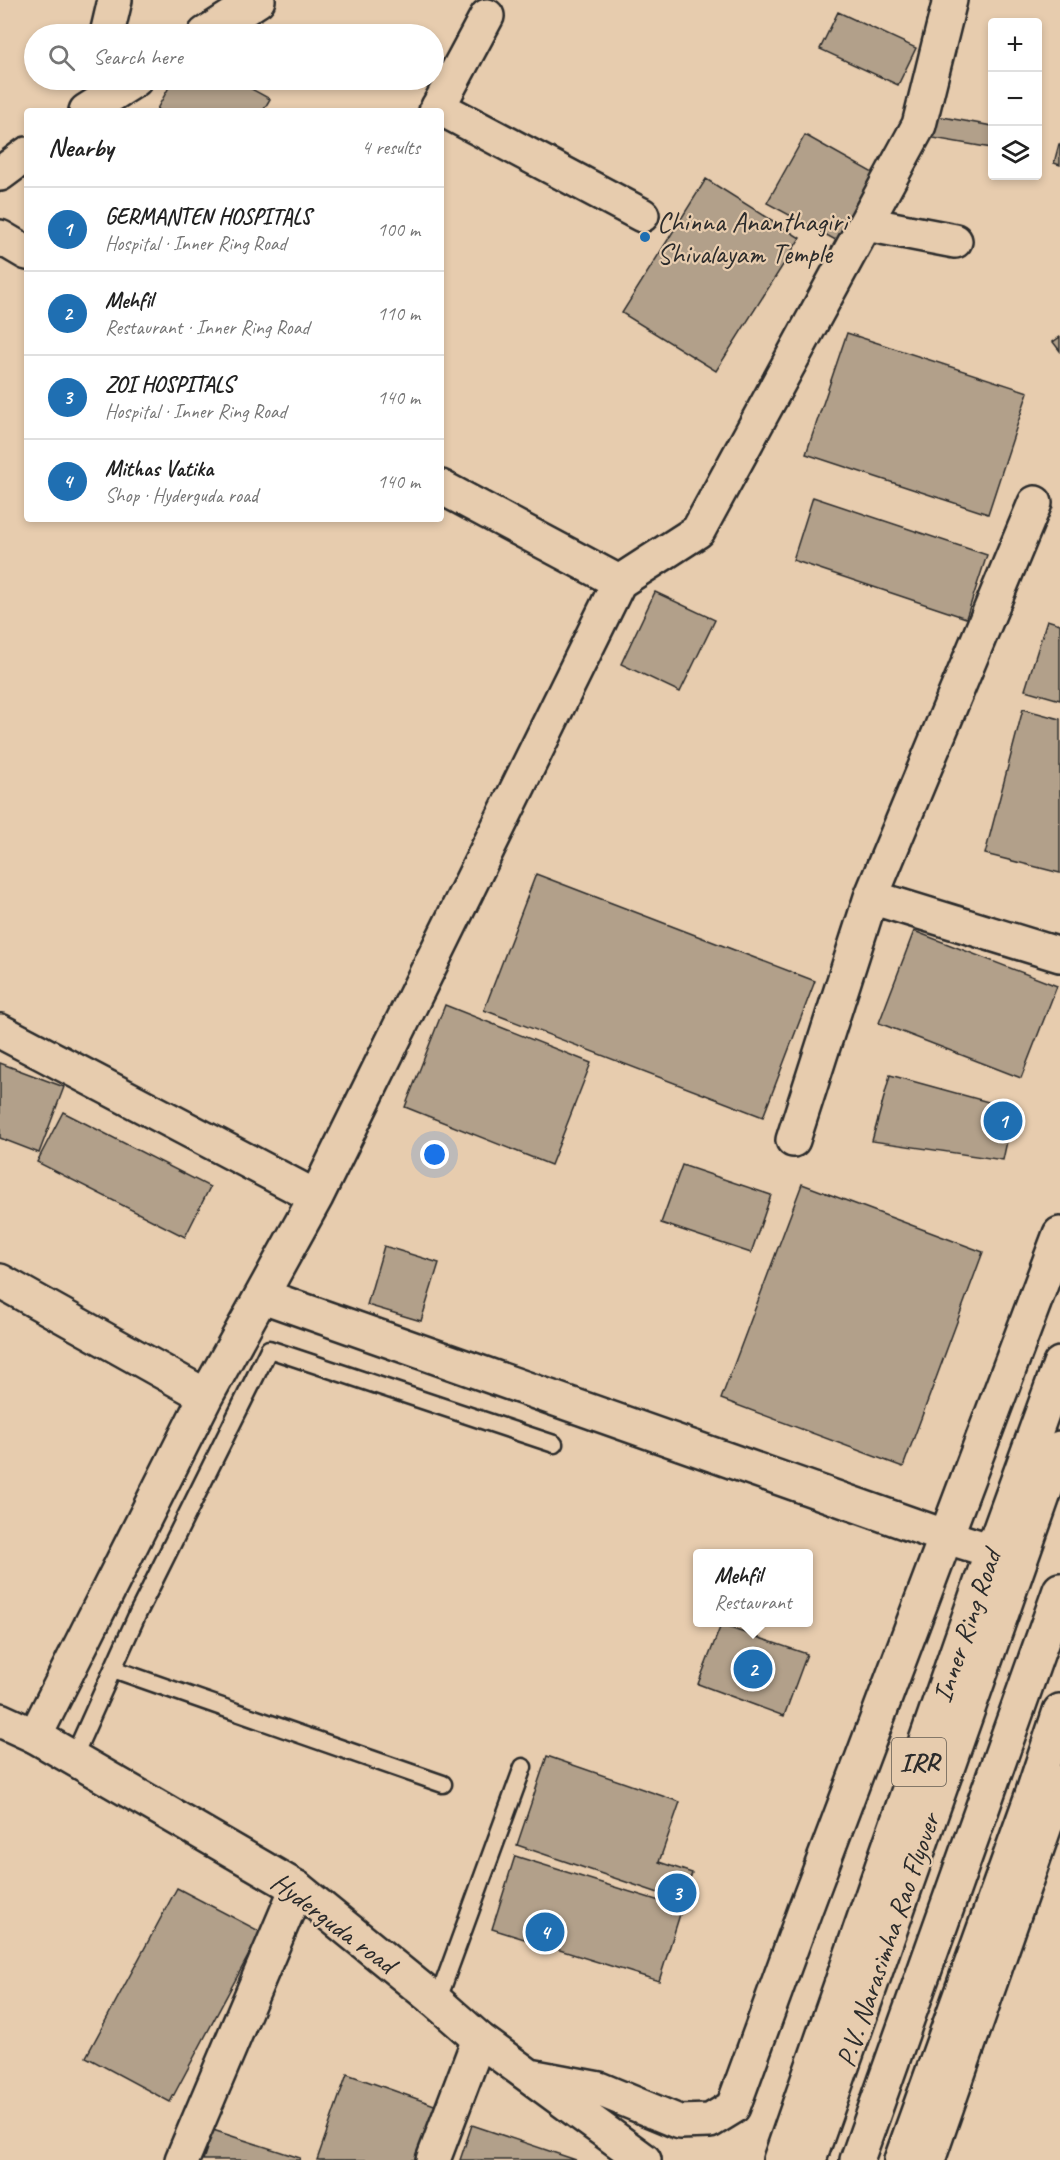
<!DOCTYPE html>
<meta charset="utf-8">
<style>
:root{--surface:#fff;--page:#f6f6f6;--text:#222;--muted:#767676;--line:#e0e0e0;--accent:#1f6fb2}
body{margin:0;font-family:Caveat,sans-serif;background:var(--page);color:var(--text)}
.controls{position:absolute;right:18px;top:18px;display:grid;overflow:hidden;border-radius:6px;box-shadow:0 3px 9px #0003}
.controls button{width:54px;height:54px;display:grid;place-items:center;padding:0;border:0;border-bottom:2px solid var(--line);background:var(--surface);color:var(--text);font:30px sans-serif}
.you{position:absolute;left:435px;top:1155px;width:21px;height:21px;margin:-15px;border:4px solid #fff;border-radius:50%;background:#1a73e8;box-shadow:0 0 0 9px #1a73e833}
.badge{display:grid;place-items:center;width:39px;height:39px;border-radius:50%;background:var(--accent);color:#fff;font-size:20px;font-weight:700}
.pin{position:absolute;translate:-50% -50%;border:3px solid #fff;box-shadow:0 2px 6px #0006}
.popup{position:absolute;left:693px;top:1549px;width:120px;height:78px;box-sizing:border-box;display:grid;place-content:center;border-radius:6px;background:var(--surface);filter:drop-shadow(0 2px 4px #0005);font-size:20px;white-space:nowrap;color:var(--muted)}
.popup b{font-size:22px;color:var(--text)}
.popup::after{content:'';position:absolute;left:50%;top:100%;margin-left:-12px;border:12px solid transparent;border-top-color:var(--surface)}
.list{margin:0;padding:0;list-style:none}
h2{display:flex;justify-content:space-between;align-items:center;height:78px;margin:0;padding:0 24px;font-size:26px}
h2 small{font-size:20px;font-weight:400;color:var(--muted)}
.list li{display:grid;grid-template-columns:39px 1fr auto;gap:18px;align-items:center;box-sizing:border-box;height:84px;padding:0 24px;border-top:2px solid var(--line)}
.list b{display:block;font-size:22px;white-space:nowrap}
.list p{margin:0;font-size:20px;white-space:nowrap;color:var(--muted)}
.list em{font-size:20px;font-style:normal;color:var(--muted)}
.icon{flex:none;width:33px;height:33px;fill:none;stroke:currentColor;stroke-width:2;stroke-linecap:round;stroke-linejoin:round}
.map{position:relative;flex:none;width:1060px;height:2160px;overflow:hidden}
.search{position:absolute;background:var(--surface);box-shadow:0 3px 9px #0003;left:24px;top:24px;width:420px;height:66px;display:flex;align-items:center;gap:15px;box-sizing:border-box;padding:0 21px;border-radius:33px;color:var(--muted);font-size:22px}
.panel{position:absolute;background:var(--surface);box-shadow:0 3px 9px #0003;left:24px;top:108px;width:420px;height:414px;border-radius:6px}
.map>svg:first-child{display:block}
.building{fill:#b2a08a;stroke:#2b2b2b;stroke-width:1.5}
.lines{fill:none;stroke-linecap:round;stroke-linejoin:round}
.service-casing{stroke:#2b2b2b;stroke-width:21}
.minor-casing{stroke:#2b2b2b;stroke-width:38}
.tertiary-casing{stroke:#2b2b2b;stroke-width:38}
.primary-casing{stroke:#2b2b2b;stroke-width:38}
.motorway-casing{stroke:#2b2b2b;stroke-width:38}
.service{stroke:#e7ccae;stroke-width:16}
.minor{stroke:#e7ccae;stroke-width:33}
.tertiary{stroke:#e7ccae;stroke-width:33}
.primary{stroke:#e7ccae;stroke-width:33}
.motorway{stroke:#e7ccae;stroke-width:33}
.poi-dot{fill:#1f6fb2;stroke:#e7ccae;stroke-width:2}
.labels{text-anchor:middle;stroke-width:4.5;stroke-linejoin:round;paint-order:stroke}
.shield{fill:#e7ccae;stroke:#635b52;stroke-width:1.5}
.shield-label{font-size:27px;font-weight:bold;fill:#2b2b2b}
.poi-label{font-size:28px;fill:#2b2b2b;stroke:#e7ccae;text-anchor:start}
.street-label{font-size:28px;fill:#2b2b2b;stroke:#e7ccae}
</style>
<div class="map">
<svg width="1060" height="2160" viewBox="0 0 1060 2160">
<rect width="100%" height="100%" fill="#e7ccae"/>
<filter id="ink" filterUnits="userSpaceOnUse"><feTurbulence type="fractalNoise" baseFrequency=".0167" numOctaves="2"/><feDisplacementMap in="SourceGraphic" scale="12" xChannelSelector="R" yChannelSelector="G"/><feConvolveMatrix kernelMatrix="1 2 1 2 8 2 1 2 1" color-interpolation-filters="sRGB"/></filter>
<g filter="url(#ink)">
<!-- building -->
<path class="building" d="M838 12 916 48 898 85 820 49Z
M173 80H235L270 99 263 111H161L157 109Z
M937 116 992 126V148L933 138Z
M805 135 880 177 843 244 767 203Z
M1059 144H1060V165L1054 163Z
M706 179 800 238 716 371 622 313Z
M847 333 1028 392 988 514 806 454Z
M1060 337V351L1053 342Z
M813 497 987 555 966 618 793 560Z
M655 592 715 620 680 692 621 664Z
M1047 620 1060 624V700L1025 690Z
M1023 709 1060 719V873L985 854Z
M536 874 815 981 763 1117 484 1010Z
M914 931 1057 986 1021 1078 879 1023Z
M445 1005 591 1063 551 1165 405 1107Z
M0 1063 64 1087 39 1153 0 1138Z
M890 1075 1014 1109 1003 1160 872 1141Z
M63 1112 210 1187 185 1237 37 1162Z
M682 1165 771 1195 751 1253 661 1223Z
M802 1184 983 1252 903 1467 721 1399Z
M384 1246 439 1263 421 1321 367 1305Z
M721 1625 807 1654 784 1716 698 1684Z
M547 1756 680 1802 659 1862 692 1873 682 1901 517 1845Z
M515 1856 682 1908 659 1981 492 1929Z
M177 1888 261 1932 170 2102 86 2057Z
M347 2074 440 2107 422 2160H317Z
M472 2125 576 2160H460Z
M213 2130 300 2158 299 2160H203Z"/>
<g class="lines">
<defs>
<path id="service" d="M113 1669 443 1784
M73 1758 138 1613 269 1349 554 1444
M437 2002 523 1767"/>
<path id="minor" d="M107 34 115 0
M205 34 258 0
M438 107 642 215
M86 111 135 80
M436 111 487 16
M0 174 27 154
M866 224 955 241
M0 237 27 253
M441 487 619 582 698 531 919 125 950 0
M1035 503 871 897 1060 955
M0 1031 316 1197
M793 1140 871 897
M0 1281 206 1396
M263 1296 947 1537 992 1551
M35 1736 206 1396 316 1197 619 582
M182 2160 297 1888
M433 2160 479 2039"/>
<path id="tertiary" d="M0 1720 35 1736 297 1888 437 2002 479 2039 644 2160
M530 2076 599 2089 679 2122 710 2121 733 2107 805 1910 1060 1234
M928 2160 1060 1783"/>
<path id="primary" d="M780 2160 992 1551 1060 1364
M901 2160 1030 1801 1060 1711"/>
<path id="motorway" d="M809 2160 1060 1448
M857 2160 1060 1590"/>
</defs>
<!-- service casing -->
<use href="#service" class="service-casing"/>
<!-- minor casing -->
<use href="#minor" class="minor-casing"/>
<!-- tertiary casing -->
<use href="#tertiary" class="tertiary-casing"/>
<!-- primary casing -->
<use href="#primary" class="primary-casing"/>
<!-- motorway casing -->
<use href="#motorway" class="motorway-casing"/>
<!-- service -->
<use href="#service" class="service"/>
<!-- minor -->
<use href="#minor" class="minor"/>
<!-- tertiary -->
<use href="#tertiary" class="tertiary"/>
<!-- primary -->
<use href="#primary" class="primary"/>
<!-- motorway -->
<use href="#motorway" class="motorway"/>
</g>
</g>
<!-- markers -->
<circle class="poi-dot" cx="645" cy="237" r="6"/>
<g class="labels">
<!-- shield labels -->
<rect class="shield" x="892" y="1738" width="54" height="48" rx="4.5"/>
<g class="shield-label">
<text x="919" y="1771">IRR</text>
</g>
<!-- poi labels -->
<g class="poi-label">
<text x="657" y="231">Chinna Ananthagiri<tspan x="657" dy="32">Shivalayam Temple</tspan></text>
</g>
<!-- street labels -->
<g class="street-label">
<text transform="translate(966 1626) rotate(-71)" y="10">Inner Ring Road</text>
<text transform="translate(334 1922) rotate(37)" y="10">Hyderguda road</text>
<text transform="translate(887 1940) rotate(-71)" y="10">P.V. Narasimha Rao Flyover</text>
</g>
</g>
</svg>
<div class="controls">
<button>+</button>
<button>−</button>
<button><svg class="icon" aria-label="layers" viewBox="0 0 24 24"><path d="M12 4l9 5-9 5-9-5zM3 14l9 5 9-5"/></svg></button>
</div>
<div class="you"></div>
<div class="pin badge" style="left:1003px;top:1121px">1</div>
<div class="pin badge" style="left:753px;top:1669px">2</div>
<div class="popup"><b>Mehfil</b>Restaurant</div>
<div class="pin badge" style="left:677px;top:1893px">3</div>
<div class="pin badge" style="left:545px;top:1932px">4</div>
<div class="search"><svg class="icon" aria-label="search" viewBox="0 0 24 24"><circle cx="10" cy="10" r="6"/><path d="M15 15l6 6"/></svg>Search here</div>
<section class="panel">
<h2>Nearby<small>4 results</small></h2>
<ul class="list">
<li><span class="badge">1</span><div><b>GERMANTEN HOSPITALS</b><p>Hospital · Inner Ring Road</p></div><em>100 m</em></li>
<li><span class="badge">2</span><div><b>Mehfil</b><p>Restaurant · Inner Ring Road</p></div><em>110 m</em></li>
<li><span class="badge">3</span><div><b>ZOI HOSPITALS</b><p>Hospital · Inner Ring Road</p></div><em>140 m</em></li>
<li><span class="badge">4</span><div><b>Mithas Vatika</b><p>Shop · Hyderguda road</p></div><em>140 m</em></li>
</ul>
</section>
</div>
